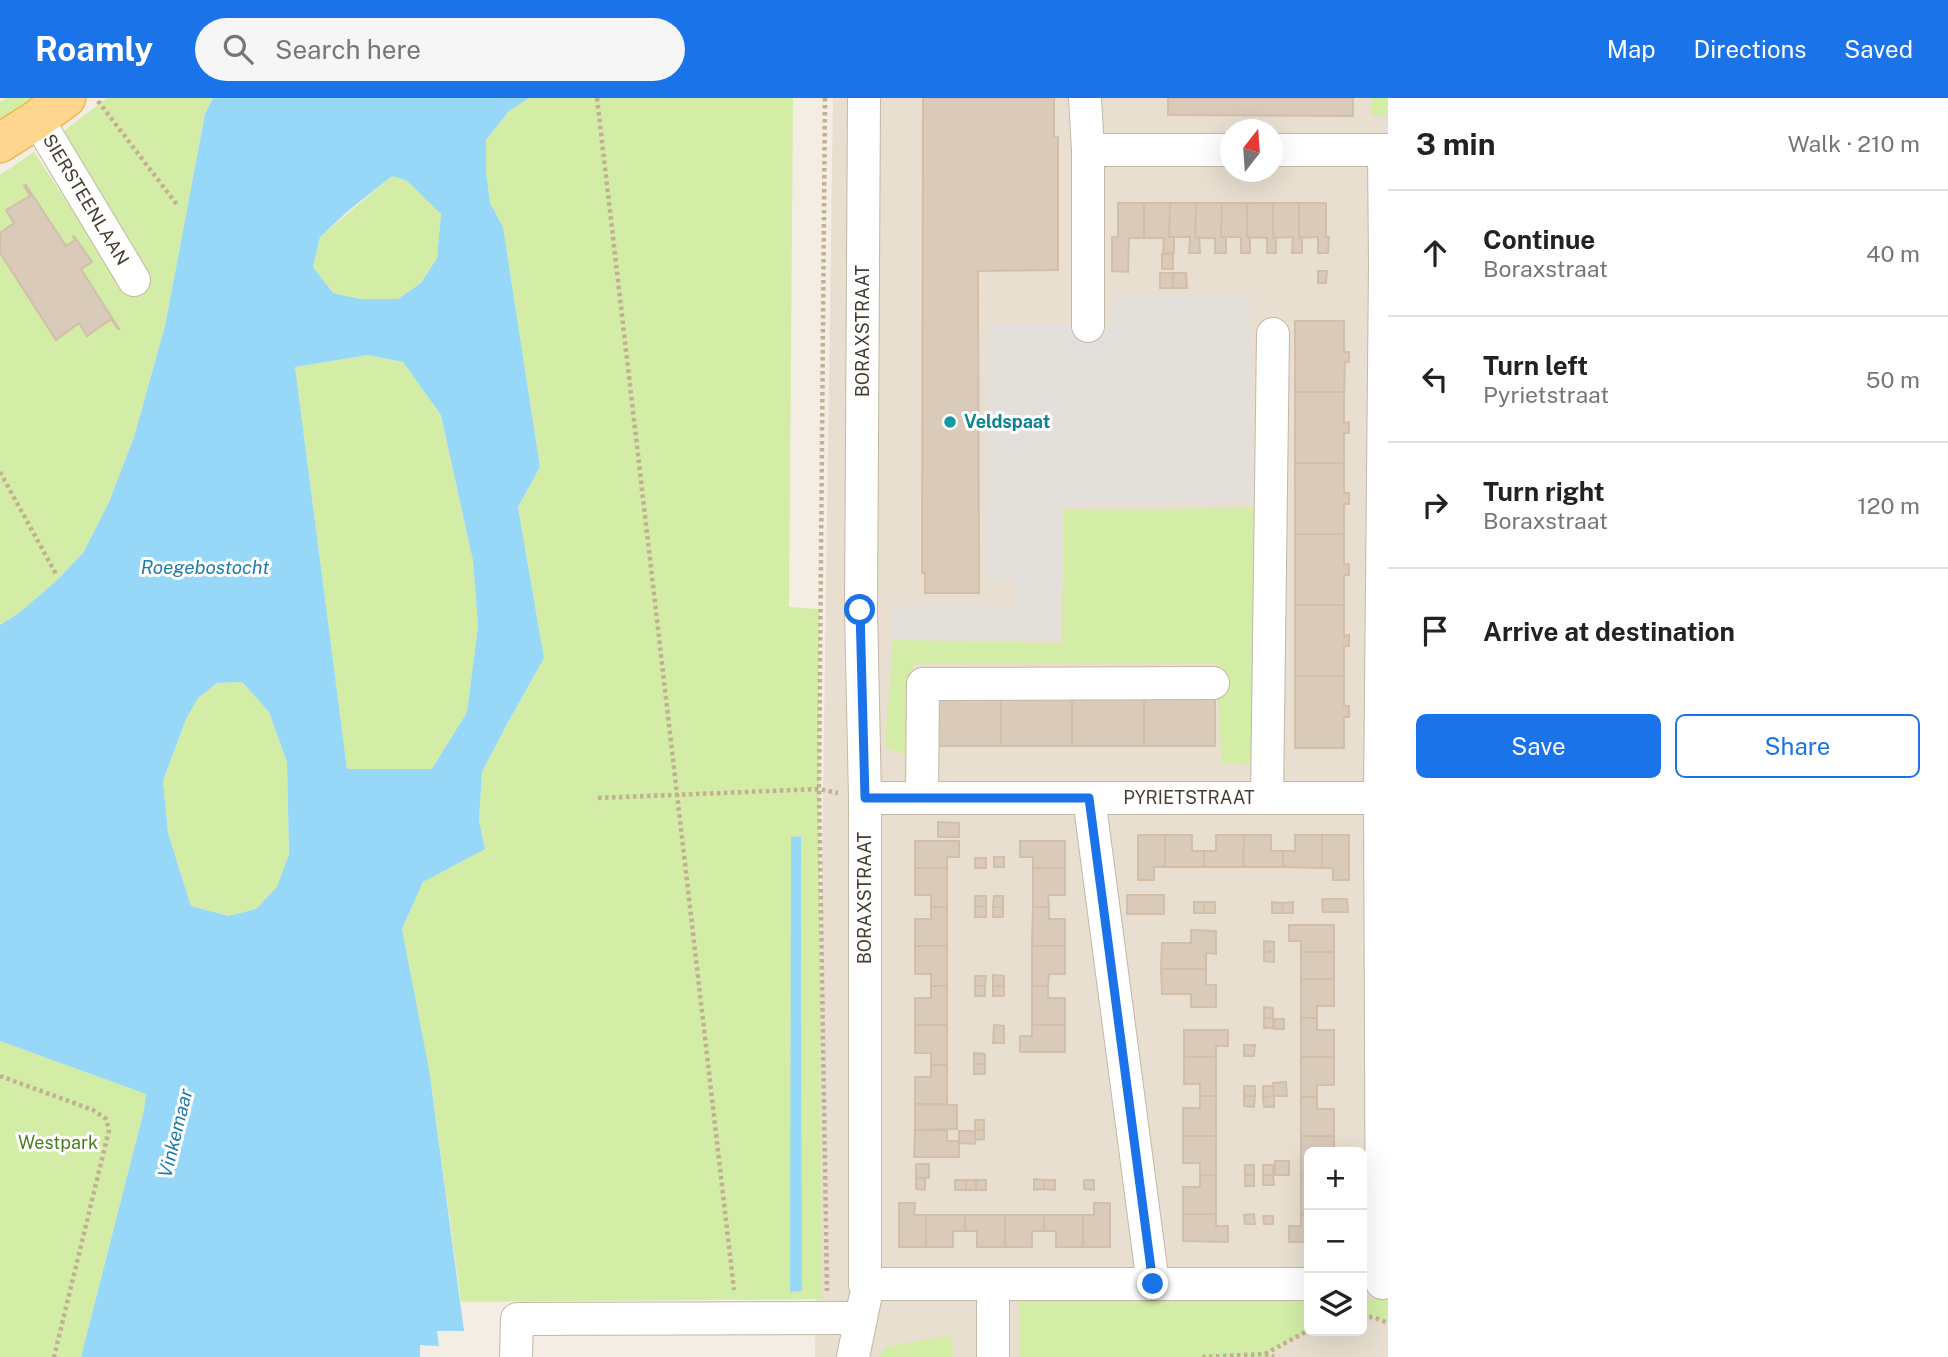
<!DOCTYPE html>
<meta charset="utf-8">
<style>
:root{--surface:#fff;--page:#f6f6f6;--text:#222;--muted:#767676;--line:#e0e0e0;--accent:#1a73e8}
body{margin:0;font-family:"Public Sans",sans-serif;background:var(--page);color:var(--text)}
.controls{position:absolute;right:21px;bottom:21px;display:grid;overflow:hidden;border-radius:10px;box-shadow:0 7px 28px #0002}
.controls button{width:63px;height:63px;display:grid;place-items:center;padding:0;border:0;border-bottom:2px solid var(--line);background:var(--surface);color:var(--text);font:35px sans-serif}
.compass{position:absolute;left:1220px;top:21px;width:63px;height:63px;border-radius:50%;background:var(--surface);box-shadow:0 7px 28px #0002;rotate:17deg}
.stop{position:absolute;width:21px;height:21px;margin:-16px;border:5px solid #1a73e8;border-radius:50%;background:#fff}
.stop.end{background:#1a73e8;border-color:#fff;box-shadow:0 2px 7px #0008}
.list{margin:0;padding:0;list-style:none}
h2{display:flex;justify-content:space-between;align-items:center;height:91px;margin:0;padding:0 28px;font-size:30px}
h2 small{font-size:23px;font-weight:400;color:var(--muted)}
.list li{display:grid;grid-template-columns:46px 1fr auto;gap:21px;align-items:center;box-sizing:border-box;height:126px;padding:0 28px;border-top:2px solid var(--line)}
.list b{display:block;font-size:26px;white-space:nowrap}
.list p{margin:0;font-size:23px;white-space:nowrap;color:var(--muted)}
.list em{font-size:23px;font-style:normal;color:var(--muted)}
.actions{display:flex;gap:14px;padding:21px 28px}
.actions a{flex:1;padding:16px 0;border:2px solid var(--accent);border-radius:10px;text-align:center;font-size:24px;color:var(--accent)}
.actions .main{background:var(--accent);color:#fff}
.icon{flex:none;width:38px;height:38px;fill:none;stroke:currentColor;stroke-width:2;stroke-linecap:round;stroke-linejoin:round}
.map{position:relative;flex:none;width:1388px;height:1259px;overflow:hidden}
header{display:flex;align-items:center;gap:42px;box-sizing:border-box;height:98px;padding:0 35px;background:var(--accent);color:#fff}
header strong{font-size:33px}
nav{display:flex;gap:38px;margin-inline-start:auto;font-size:24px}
.search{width:490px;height:63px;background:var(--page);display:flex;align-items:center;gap:18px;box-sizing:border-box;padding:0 24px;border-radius:38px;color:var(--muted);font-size:26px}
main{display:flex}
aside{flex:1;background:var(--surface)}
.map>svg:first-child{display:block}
.residential{fill:#e8dfd0;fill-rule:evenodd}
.green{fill:#d3eda6;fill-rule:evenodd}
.parking{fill:#e3e0dc}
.water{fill:#97d8f8;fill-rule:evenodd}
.building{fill:#d9caba;stroke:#d2bfa9;stroke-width:2}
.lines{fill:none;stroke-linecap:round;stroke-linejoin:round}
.minor-casing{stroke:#c3b7a7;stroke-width:34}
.major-casing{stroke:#f0b554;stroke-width:41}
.path{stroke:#c3af94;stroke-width:4.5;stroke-dasharray:3.5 3.5;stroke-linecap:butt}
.minor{stroke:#fff;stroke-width:32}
.major{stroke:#ffd690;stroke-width:38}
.route{stroke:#1a73e8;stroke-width:9}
.culture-dot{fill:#0f9aa8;stroke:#fff;stroke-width:2.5}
.labels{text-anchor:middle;stroke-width:6;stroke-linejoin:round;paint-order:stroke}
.street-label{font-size:18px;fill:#463d32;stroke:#fff}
.culture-label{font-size:18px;font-weight:bold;fill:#0d838f;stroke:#fff;text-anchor:start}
.park-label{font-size:18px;fill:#4b7d20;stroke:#fff}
.water-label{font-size:19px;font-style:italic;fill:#1f7bab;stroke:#fff}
</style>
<header>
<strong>Roamly</strong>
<div class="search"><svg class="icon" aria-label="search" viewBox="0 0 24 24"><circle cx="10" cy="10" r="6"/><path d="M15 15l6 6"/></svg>Search here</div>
<nav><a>Map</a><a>Directions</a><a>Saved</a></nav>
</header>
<main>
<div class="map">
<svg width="1388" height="1259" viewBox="0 0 1388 1259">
<rect width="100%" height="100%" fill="#f3ede3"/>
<!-- residential -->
<path class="residential" d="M833 0H1388V1259H815ZM1230 32H1272V74H1230ZM1309 1054H1362V1233H1309Z"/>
<!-- green -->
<path class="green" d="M6 0H48L0 35V4Z
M107 0H213L205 16 165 228 134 339 109 404 83 455 56 483 19 515 0 527V77L34 54 127 195 150 180 57 38Z
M529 0H793L789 509 819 511 821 1201 461 1204 429 971 402 831 423 784 485 750 479 722 482 674 507 626 544 560 518 409 540 369 503 129 490 105 486 73V42L509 13ZM801 738 802 1193 791 1194V740Z
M1371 0H1388V18H1371Z
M392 78 406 82 441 116 437 160 421 185 398 201H360L333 195 313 169 320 139Z
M368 257 403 264 441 317 473 463 478 528 467 614 432 671 347 672 295 269Z
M1258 410 1257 666 1222 665 1216 566H913L911 659 885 649 893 542 1062 545 1064 412Z
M242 584 269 614 287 664 289 756 277 789 256 811 230 818 191 808 168 735 163 683 186 621 198 600 217 585Z
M0 943 146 996 144 1012 81 1259H0Z
M1019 1201H1309V1232L1266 1256 1274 1259H1019Z
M1362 1201H1388V1225L1373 1219H1362Z
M951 1237 953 1259H880L884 1249Z"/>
<!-- parking -->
<path class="parking" d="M1113 197 1250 200 1253 404 1060 407 1059 541H891V507H1016V483L986 482 989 225H1113Z"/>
<!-- water -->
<path class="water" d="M213 0H529L509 13 486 42V73L490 105 503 129 540 369 518 409 544 560 507 626 482 674 479 722 485 751 423 784 402 831 429 971 464 1233H437L439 1248 420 1247V1259H81L144 1012 146 996 0 943V527L19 515 56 483 83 455 109 404 134 339 165 228 205 16ZM392 78 406 82 441 116 437 160 421 185 398 201H360L333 195 313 169 320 139 348 113ZM368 257 403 264 441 317 473 463 478 528 467 614 432 671H347L295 269ZM242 584 269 614 287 664 289 756 277 789 256 811 229 818 191 808 168 735 163 683 186 621 198 600 217 585Z
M801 738 802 1193 790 1194 791 739Z"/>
<!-- building -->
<path class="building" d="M923 0H1054V39H1058V172L978 173 979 495H925V475H922Z
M1168 0H1353V18L1168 17Z
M26 87 66 148 75 142 73 139 74 138 92 164 81 171 119 231H118L111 221 87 238 79 225 56 242 0 155V135L14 125 6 112 30 98 24 88Z
M1118 105H1144V140H1129L1128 174 1112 173V139H1118Z
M1144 105H1170L1169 139H1174V155H1163L1164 140H1144Z
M1170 105H1196L1195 140 1199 139 1200 155H1189L1190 139H1169Z
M1196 105H1222L1221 139H1226V155H1215V140H1195Z
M1222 105H1247V139H1250V155H1241V139H1221Z
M1247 105H1273V140L1276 139V155H1267V140L1247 139Z
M1273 105H1299V140L1302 139V155H1292L1293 139 1273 140Z
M1299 105H1326V139H1329L1328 155H1318V139L1299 140Z
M1162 156H1173V171H1162Z
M1318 173H1327L1326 185H1318Z
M1160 175H1173V190H1160Z
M1173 175H1186L1187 190H1173Z
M1295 223H1344V254H1349V264H1345L1344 294H1295Z
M1295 294H1344V325L1349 324V335H1344V365H1295Z
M1295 365H1344V395H1349V406H1344V436H1295Z
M1295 436H1344V466H1349V477H1344V507H1295Z
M1295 507H1344V538L1349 537V548H1344V578H1295Z
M1295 578H1344V608H1349V619H1344V650H1295Z
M930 598 1001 600V648H930Z
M1215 598V648H1144V599Z
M1144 599V648H1072V600Z
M1001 600H1072V648H1001Z
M938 724 959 725V739H938Z
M1138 737H1165V769H1154V782H1138Z
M1165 737H1192V753H1204V769H1165Z
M1216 737H1244L1243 769H1204V753H1216Z
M1244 737H1271V753H1283V769H1243Z
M1295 737H1322V770L1283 769V753H1295Z
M1322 737H1349V782H1333V770H1322Z
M915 743H959V759H947V770H915Z
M1020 743H1065V770H1033V759H1020Z
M994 759H1004V769H994Z
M975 760H986V770H975Z
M915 770H947V809H931V797H915Z
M1033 770H1065V797H1048L1049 809H1033Z
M1127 797H1164V816H1127Z
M975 798H986V808L975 809Z
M994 798H1003V809H993Z
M1322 801H1347L1348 814H1323Z
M1194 804H1204V815H1194Z
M1204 804H1215V815H1204Z
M1272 804 1282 805 1283 815H1272Z
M1293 804V815H1283L1282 805Z
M986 808V819H975V809Z
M931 809H947V848H915V821H931Z
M993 809H1003V819H993Z
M1033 809H1049V821H1065V848H1032Z
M1289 827H1334V854H1301V843H1289Z
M1191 832 1216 833V856L1206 855V871H1161L1162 845H1191Z
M1264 843 1274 844V853L1264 854Z
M915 848H947V888H931V876H915Z
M1032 848H1065V876H1049L1048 888H1032Z
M1274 853V864L1264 863V854Z
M1301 854H1334V881H1301Z
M1161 871H1206V887H1216V909H1191V896H1162Z
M993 877 1004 878V888H993Z
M975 878H986L985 888H975Z
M1301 881H1334V908H1317V920H1301Z
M931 888H947V927H915V900H931Z
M975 888H985V898H975Z
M993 888H1004V898H993Z
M1032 888H1048V900H1065V927H1032Z
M1264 909 1273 910V920H1264Z
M1264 920H1273V930H1264Z
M1301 920H1317V932H1334V959H1301Z
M1274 921H1284V931H1274Z
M915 927H947V967H931V955H915Z
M994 927 1004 928V945H993Z
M1032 927H1065V954H1020V938H1032Z
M1184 932H1228V948H1216V959H1184Z
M1244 947H1255L1254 958H1244Z
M974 955 985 956V966H974Z
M1184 959H1216V998H1200V986H1184Z
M1301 959H1334V987H1317V999H1301Z
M974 966H985V976H974Z
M931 967H947V1006H915V979H931Z
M1286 984 1287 998H1274L1273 985Z
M1244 988H1255V998H1244Z
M1263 988H1273L1274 998 1263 999Z
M1200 998H1216V1038H1183V1010H1200Z
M1244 998H1255L1254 1009 1244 1008Z
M1274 998V1009H1264L1263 999Z
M1301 999H1317V1011H1334V1038H1301Z
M915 1006 957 1007V1031L915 1032Z
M975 1022H984V1032H975Z
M915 1032H947V1043H959V1059H914Z
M975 1032H984V1041L975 1042Z
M959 1033H975V1046L959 1045Z
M1183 1038H1216V1077H1200V1065H1183Z
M1301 1038H1334V1054H1309V1078H1301Z
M1275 1063H1289V1077H1275Z
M916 1066H929V1080H916Z
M1245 1067H1254V1077H1245Z
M1263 1067H1273V1077H1263Z
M1200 1077H1216V1116H1183V1089H1200Z
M1245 1077H1254V1088H1245Z
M1263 1077H1273L1274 1087H1263Z
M1301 1078H1309V1117H1301Z
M916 1080H925V1092L916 1091Z
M1034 1081 1044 1082V1091L1034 1092Z
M955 1082H966V1092H955Z
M966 1082H976V1092H966Z
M976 1082H986V1092H976Z
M1044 1082H1055V1092L1044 1091Z
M1084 1082H1094V1092L1084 1091Z
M899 1105H915L914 1117H926V1149H899Z
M1094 1105H1110V1149H1083V1117H1094Z
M1183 1116H1216V1128H1228V1144L1183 1143Z
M1254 1116 1255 1126H1245L1244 1117Z
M926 1117H965V1133H953V1149H926Z
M965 1117H1005V1149H977V1133H965Z
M1005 1117H1044V1133H1032V1149H1005Z
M1044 1117H1083V1149H1056V1133H1044Z
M1301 1117H1309V1144H1289V1128H1301Z
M1263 1118H1273V1126H1264Z"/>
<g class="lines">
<defs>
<g id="minor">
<path d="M864 0 861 512 865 700V1186H1309"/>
<path d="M1085 0 1088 52H1230"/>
<path id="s1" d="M36 22 45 34 134 182"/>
<path d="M1272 52H1388"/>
<path d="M1088 228V52"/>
<path id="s2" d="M865 700H1388"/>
<path d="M922 700 923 586 1213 585"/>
<path d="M1089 700 1153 1186"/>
<path d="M1267 700 1273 236"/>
<path d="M1382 1185 1380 700 1385 167 1384 52"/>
<path d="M993 1186V1259"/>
<path d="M516 1259 517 1221 861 1220"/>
<path d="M853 1259 865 1201"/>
</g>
<path id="major" d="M0 45 36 22 66 0"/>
</defs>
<!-- minor casing -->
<use href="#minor" class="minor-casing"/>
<!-- major casing -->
<use href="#major" class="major-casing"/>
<!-- path -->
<path class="path" d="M597 0 734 1192
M825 0 819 691 827 1193
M98 3 178 108
M0 374 56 476
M598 700 819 691 838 695
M0 978 93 1012 106 1021 109 1032 54 1259
M1362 1219H1373L1388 1225
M1265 1256 1309 1232
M1202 1259 1265 1256 1274 1259"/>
<!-- minor -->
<use href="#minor" class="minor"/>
<!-- major -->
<use href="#major" class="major"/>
</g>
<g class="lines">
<!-- route -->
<path class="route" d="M860 512 865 700H1089L1153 1186"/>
</g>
<!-- markers -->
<circle class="culture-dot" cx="950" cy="324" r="7"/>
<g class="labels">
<!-- street labels -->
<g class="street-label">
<text dy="6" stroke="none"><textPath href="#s1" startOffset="94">SIERSTEENLAAN</textPath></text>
<text transform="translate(863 233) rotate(-90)" y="6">BORAXSTRAAT</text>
<text dy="6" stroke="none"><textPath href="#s2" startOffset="324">PYRIETSTRAAT</textPath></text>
<text transform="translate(865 800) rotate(-90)" y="6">BORAXSTRAAT</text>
</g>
<!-- culture labels -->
<g class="culture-label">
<text x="964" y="330">Veldspaat</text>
</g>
<!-- park labels -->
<g class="park-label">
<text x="58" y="1051">Westpark</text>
</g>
<!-- water labels -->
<g class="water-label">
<text x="205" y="476">Roegebostocht</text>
<text transform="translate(175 1035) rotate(-76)" y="7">Vinkemaar</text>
</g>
</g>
</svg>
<div class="controls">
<button>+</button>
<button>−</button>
<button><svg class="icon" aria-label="layers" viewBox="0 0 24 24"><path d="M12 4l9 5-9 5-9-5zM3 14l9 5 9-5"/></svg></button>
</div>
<svg class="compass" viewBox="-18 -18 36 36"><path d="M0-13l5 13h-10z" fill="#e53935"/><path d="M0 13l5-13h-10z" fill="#767676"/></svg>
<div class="stop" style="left:860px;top:512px"></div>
<div class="stop end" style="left:1153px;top:1186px"></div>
</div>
<aside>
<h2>3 min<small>Walk · 210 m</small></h2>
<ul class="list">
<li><svg class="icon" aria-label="ahead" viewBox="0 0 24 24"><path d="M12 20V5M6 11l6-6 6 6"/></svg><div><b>Continue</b><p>Boraxstraat</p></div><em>40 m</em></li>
<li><svg class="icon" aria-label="left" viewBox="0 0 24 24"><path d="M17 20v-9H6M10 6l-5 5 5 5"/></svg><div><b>Turn left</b><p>Pyrietstraat</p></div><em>50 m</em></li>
<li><svg class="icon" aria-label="right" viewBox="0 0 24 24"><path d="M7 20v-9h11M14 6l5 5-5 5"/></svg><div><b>Turn right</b><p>Boraxstraat</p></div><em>120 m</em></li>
<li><svg class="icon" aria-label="arrive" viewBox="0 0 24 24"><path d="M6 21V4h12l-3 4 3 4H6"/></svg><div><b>Arrive at destination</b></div></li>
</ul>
<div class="actions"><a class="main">Save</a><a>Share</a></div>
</aside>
</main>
